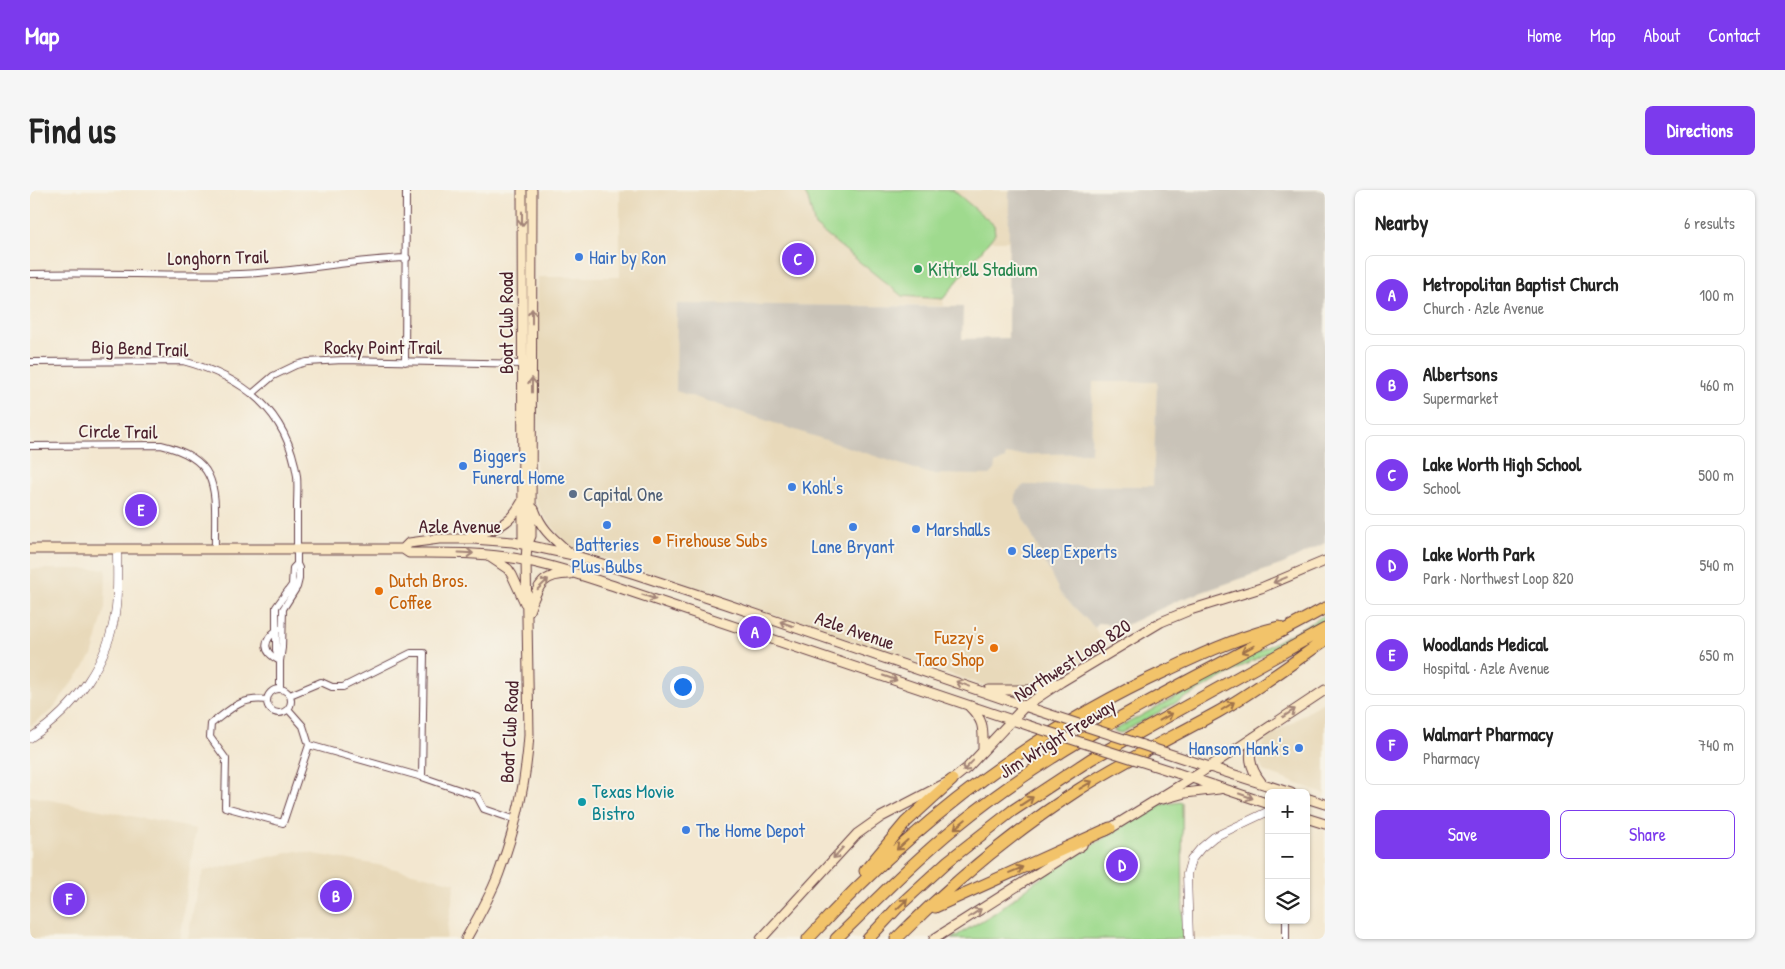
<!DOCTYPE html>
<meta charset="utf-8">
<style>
:root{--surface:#fff;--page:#f6f6f6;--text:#222;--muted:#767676;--line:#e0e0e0;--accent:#7c3aed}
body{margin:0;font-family:"Patrick Hand",sans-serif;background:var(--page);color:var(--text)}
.controls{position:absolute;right:15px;bottom:15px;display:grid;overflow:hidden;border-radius:8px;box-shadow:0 1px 4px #0004}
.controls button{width:45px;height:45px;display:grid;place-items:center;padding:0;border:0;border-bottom:1px solid var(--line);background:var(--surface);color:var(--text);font:25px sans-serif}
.you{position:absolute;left:652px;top:496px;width:18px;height:18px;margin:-12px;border:4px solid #fff;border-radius:50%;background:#1a73e8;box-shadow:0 0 0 8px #1a73e833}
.badge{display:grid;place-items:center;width:32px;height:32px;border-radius:50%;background:var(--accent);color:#fff;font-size:16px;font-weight:700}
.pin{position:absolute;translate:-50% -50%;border:2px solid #fff;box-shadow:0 1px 5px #0006}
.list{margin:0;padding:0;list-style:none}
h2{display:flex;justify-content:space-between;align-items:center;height:65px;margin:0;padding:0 20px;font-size:21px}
h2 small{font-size:16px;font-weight:400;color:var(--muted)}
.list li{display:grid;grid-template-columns:32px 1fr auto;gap:15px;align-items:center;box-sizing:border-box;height:80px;margin:0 10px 10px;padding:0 10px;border:1px solid var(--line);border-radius:8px}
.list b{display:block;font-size:19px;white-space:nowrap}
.list p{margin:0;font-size:16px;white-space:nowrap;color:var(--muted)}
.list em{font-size:16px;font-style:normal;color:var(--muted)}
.actions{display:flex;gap:10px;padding:15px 20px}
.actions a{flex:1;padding:11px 0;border:1px solid var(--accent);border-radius:8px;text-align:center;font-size:18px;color:var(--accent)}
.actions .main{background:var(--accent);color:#fff}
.icon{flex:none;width:28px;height:28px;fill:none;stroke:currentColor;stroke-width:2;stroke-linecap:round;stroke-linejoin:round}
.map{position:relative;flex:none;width:1295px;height:749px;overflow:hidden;border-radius:8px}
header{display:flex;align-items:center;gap:30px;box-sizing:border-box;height:70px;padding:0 25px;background:var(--accent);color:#fff}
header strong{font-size:24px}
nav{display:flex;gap:28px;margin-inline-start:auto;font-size:18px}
.intro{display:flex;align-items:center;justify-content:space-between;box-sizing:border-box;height:120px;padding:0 30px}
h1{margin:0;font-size:35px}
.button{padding:12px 22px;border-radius:8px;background:var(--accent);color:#fff;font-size:18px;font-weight:700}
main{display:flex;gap:30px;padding:0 30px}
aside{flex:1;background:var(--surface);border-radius:8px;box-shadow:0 1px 4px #0004}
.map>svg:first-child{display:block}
.built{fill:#e8d9ba}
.industrial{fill:#c9c3b8}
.green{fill:#9fda8e;stroke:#747c5c}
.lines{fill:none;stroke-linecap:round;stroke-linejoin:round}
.minor-casing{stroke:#633d44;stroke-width:8}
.tertiary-casing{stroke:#633d44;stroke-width:9}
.secondary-casing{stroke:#633d44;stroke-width:11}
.motorway-casing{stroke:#633d44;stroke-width:13}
.minor{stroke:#fff;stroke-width:6}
.tertiary{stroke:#fff;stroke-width:8}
.secondary{stroke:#fae7c3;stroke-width:9}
.motorway{stroke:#f2c36a;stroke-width:11}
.secondary-bridge-casing{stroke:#633d44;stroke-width:11;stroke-linecap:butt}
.secondary-bridge{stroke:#fae7c3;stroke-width:9}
.oneway{stroke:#a28377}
.oneway2{stroke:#9e714a}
.shop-dot{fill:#3f7fe0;stroke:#f7f3e8;stroke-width:2}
.leisure-dot{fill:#2e9e5b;stroke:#f7f3e8;stroke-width:2}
.service-dot{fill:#5c6f8a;stroke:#f7f3e8;stroke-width:2}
.food-dot{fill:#e8710a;stroke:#f7f3e8;stroke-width:2}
.culture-dot{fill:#0f9aa8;stroke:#f7f3e8;stroke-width:2}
.labels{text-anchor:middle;stroke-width:4;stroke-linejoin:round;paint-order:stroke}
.street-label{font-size:19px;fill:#4a1f2b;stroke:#f7f3e8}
.shop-label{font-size:19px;fill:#366cbe;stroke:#f7f3e8;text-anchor:start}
.leisure-label{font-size:19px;fill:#27864d;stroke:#f7f3e8;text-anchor:start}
.service-label{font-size:19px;fill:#4e5e75;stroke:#f7f3e8;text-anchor:start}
.food-label{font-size:19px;fill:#c56008;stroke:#f7f3e8;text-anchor:start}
.culture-label{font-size:19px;fill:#0d838f;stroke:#f7f3e8;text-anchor:start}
</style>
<header>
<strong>Map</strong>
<nav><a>Home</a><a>Map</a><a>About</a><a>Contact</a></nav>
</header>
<div class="intro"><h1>Find us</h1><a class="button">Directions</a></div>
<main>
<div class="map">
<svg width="1295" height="749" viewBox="0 0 1295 749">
<rect width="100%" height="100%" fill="#f7f3e8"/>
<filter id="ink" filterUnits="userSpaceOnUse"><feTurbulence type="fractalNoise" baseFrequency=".02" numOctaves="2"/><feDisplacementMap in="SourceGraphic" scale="10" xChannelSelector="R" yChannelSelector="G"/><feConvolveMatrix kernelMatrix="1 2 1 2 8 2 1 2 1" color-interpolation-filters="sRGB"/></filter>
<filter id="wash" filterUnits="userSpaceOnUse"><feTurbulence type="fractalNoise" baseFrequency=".0096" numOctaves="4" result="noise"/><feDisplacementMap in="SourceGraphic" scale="20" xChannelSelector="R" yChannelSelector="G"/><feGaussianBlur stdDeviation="1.12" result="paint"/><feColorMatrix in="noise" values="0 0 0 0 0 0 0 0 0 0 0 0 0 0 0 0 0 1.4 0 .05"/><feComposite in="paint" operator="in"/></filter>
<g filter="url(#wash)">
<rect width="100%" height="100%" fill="#f3e7d0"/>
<!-- built -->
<path class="built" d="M590 0H979V51H960L913 109 914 116 647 115 965 274 975 269 976 265 1061 263 1063 192H1127L1123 296 994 295 987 301 985 305V311L1030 403 1065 438 1075 458 1023 491 994 496 968 497 954 495 544 358 534 351 513 325 505 310 508 87H590Z
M0 379H76L75 418 62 466 21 521 0 536Z
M1295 511V604L1233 581 1228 568 1236 549Z
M0 606 166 639 149 749H0Z
M267 661 348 675 425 693 416 749H158L167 698 174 681Z"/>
<!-- industrial -->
<path class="industrial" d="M979 0H1295V353L1253 374 1149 410 1096 435 1068 433 1065 438 1030 403 985 311V305L987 301 994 295 1123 296 1127 192H1063L1061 263 976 265 975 269 965 274 964 281 960 285 900 284 646 201 647 114 933 117 932 149 978 148Z"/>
<!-- green -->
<path class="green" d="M773 0H923L964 35 965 44 913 109 872 106 785 36 778 9Z
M1295 425V431L1091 543 1083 541Z
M1152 612 1153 749H921L966 722 1005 692 1126 615Z"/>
</g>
<g filter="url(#ink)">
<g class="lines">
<defs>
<path id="minor" d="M0 84C70 82 140 86 210 84 266 82 321 70 377 68
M0 172 153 171C213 187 257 220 267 286 268 296 267 307 267 317 267 336 267 355 267 374L269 378V389L267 397 253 419 252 458 250 471V498
M375 172 376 0
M222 204 243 186 266 175 277 172 313 170 493 174
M0 256 131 255C195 270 184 306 185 359
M248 439C232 451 232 462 250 471
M249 469 246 460V417L262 395 263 378 267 374
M237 511a12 12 0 1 1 24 0a12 12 0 1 1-24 0Z
M260 505 291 492 302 497H313L381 463H394L392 587
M237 510C210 507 201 519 181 534L180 547 196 569 195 617 253 633 279 555
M258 519 273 536 279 555 392 587 447 606 454 619 486 630
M1256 749V730"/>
<path id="tertiary" d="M0 548C45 519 80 471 86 417 88 399 87 379 87 360
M1159 749 1157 684 1161 670 1171 658 1184 647 1239 621"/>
<path id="secondary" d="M492 0 493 348 497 355
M504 319C512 341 524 349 541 364
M440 345C465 341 480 334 492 312
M0 359H373L379 363C419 363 459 362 498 371 529 377 560 388 590 398L1000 536
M373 359 379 353 409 349H443L483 352 543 365 605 384 696 414 1009 521
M460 367 478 379 482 385 495 413
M499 421C508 397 510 384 540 384
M959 500H999L1026 493
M939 516C955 532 953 538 953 560
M1224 547C1218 565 1219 577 1231 592
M1161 571 1261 603
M1147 583 1239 614
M1276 608 1295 614
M1133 609 1155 603 1189 599
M1276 628 1295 634
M1076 641 1170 583 1295 500
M436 749C448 727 462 704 470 680 486 637 496 592 499 545L496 370 497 355 501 346 502 0
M731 749 827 644 851 627 922 590 937 578 995 516 1031 492 1131 432 1160 420 1231 398 1295 371
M904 749 1052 655"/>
<path id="motorway" d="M835 681 876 632 922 590
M905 717 1080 638
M778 749C880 636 1002 542 1140 479 1173 463 1214 445 1249 437
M806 749C846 710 885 670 928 635 1038 545 1171 486 1295 418
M838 749 869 716 918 671 982 621 1061 569 1295 439
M866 749C922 693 982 643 1048 600 1093 571 1141 548 1188 522 1225 501 1260 475 1295 450"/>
</defs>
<!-- minor casing -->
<use href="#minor" class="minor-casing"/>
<!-- tertiary casing -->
<use href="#tertiary" class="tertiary-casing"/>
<!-- secondary casing -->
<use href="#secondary" class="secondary-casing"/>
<!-- motorway casing -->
<use href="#motorway" class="motorway-casing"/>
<!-- minor -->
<use href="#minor" class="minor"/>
<!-- tertiary -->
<use href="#tertiary" class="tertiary"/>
<!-- secondary -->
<use href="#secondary" class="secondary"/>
<!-- motorway -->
<use href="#motorway" class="motorway"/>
<defs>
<path id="secondary-bridge" d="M1009 521 1161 571
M1000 536 1147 583"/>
</defs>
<!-- secondary-bridge casing -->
<use href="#secondary-bridge" class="secondary-bridge-casing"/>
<!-- secondary-bridge -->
<use href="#secondary-bridge" class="secondary-bridge"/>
</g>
<!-- one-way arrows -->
<defs><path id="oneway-shaft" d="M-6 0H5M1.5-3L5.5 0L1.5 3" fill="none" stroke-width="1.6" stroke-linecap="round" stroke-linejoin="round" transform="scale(1.25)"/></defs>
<g class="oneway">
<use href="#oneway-shaft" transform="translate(492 29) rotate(90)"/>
<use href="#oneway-shaft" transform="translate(502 126) rotate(-90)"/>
<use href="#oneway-shaft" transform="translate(502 195) rotate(-90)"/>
<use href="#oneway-shaft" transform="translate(436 363) rotate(3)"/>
<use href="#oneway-shaft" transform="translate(1250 390) rotate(158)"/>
<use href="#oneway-shaft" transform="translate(513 394) rotate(-44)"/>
<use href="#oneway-shaft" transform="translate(619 407) rotate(19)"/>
<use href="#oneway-shaft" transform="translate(757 434) rotate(-161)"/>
<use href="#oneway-shaft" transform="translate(860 488) rotate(19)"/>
<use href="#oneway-shaft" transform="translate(933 494) rotate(-160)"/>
<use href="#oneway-shaft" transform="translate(1259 523) rotate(-33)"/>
<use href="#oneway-shaft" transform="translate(938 576) rotate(134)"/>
<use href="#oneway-shaft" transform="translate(1216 606) rotate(19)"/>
<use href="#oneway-shaft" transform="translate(808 663) rotate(132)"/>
<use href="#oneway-shaft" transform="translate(945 723) rotate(-33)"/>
</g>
<g class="oneway2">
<use href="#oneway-shaft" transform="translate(1218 459) rotate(152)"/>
<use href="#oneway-shaft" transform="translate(1198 516) rotate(-32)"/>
<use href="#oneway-shaft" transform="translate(1136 527) rotate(-29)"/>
<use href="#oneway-shaft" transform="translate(1056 595) rotate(-31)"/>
<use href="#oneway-shaft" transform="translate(997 611) rotate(-33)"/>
<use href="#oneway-shaft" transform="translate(930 634) rotate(141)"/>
<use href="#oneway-shaft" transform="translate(872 655) rotate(138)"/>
<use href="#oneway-shaft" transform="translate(986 680) rotate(-23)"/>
<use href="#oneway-shaft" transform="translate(872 714) rotate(-44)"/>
</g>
</g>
<!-- markers -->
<g class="shop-dot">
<circle cx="549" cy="67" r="5"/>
<circle cx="433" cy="276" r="5"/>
<circle cx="762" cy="297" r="5"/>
<circle cx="577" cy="335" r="5"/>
<circle cx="823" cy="337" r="5"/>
<circle cx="886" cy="339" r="5"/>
<circle cx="982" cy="361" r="5"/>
<circle cx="1269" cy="558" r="5"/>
<circle cx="656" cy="640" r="5"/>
</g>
<circle class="leisure-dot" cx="888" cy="79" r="5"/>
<circle class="service-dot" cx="543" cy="304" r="5"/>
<g class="food-dot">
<circle cx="627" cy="350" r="5"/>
<circle cx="349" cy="401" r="5"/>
<circle cx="964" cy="458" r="5"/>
</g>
<circle class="culture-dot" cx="552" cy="612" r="5"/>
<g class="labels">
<!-- street labels -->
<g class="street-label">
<text transform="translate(188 67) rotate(-1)" y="7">Longhorn Trail</text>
<text transform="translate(476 133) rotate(-90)" y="7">Boat Club Road</text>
<text x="353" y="164">Rocky Point Trail</text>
<text transform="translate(110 158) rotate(2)" y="7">Big Bend Trail</text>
<text transform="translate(88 241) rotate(1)" y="7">Circle Trail</text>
<text x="430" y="343">Azle Avenue</text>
<text transform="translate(825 440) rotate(19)" y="7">Azle Avenue</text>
<text transform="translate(1042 470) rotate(-33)" y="7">Northwest Loop 820</text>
<text transform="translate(479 542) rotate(-87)" y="7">Boat Club Road</text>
<text transform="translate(1027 548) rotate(-32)" y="7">Jim Wright Freeway</text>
</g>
<!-- shop labels -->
<g class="shop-label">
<text x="559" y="74">Hair by Ron</text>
<text x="443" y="272">Biggers<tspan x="443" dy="22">Funeral Home</tspan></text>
<text x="772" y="304">Kohl's</text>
<text x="896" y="346">Marshalls</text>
<text x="577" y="361" text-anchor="middle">Batteries<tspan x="577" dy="22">Plus Bulbs</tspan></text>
<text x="823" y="363" text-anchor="middle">Lane Bryant</text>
<text x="992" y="368">Sleep Experts</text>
<text x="1259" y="565" text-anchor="end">Hansom Hank's</text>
<text x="666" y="647">The Home Depot</text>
</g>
<!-- leisure labels -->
<g class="leisure-label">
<text x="898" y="86">Kittrell Stadium</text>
</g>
<!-- service labels -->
<g class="service-label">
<text x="553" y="311">Capital One</text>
</g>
<!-- food labels -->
<g class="food-label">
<text x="637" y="357">Firehouse Subs</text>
<text x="359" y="397">Dutch Bros.<tspan x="359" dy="22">Coffee</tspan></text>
<text x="954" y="454" text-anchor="end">Fuzzy's<tspan x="954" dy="22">Taco Shop</tspan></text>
</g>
<!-- culture labels -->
<g class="culture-label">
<text x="562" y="608">Texas Movie<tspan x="562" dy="22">Bistro</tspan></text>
</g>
</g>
</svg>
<div class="controls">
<button>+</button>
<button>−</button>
<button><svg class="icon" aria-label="layers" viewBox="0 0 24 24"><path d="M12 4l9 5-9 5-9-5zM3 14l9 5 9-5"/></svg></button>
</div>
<div class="you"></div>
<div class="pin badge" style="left:725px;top:442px">A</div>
<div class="pin badge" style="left:306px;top:706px">B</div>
<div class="pin badge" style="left:768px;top:69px">C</div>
<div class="pin badge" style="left:1092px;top:675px">D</div>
<div class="pin badge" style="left:111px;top:320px">E</div>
<div class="pin badge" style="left:39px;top:709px">F</div>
</div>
<aside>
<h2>Nearby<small>6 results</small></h2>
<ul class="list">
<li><span class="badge">A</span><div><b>Metropolitan Baptist Church</b><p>Church · Azle Avenue</p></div><em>100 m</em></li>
<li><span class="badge">B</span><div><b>Albertsons</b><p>Supermarket</p></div><em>460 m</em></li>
<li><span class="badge">C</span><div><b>Lake Worth High School</b><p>School</p></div><em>500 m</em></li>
<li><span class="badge">D</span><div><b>Lake Worth Park</b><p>Park · Northwest Loop 820</p></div><em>540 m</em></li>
<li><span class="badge">E</span><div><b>Woodlands Medical</b><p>Hospital · Azle Avenue</p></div><em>650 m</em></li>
<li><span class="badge">F</span><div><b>Walmart Pharmacy</b><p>Pharmacy</p></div><em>740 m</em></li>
</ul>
<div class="actions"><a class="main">Save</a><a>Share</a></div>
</aside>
</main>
